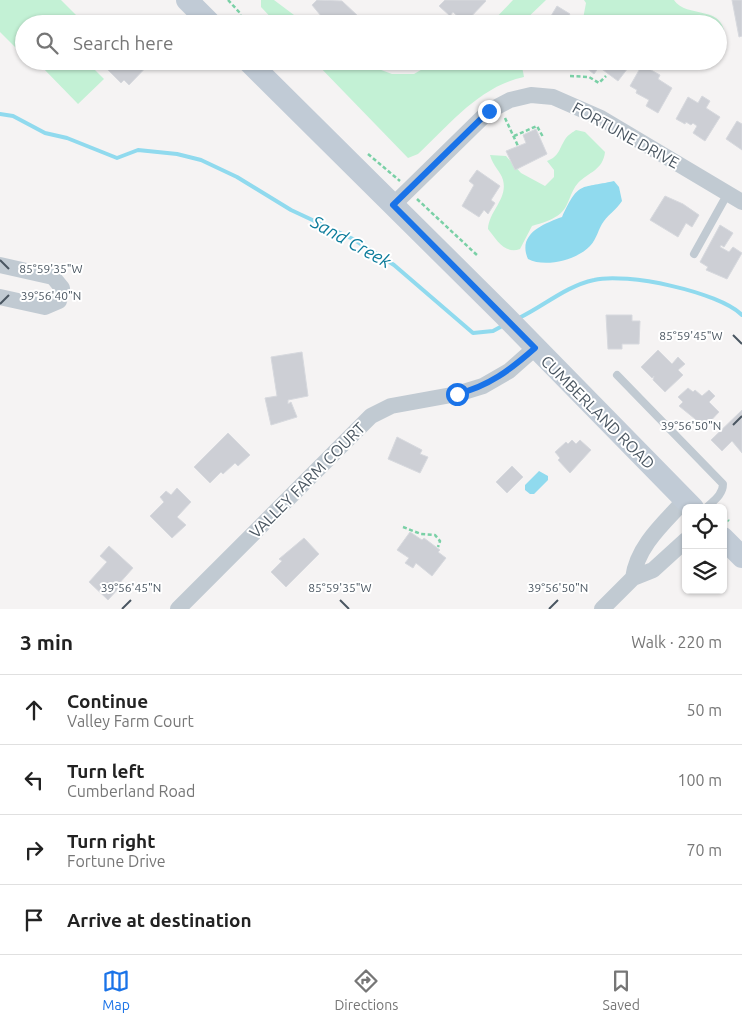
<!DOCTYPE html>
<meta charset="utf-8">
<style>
:root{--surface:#fff;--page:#f6f6f6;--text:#222;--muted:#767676;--line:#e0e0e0;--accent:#1a73e8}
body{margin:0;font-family:Ubuntu,sans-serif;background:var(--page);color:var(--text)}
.controls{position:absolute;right:15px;bottom:15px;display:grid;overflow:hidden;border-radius:8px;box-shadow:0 1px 4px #0004}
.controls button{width:45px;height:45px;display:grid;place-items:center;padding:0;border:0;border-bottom:1px solid var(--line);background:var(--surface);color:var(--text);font:25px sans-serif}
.stop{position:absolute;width:15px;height:15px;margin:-11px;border:4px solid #1a73e8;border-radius:50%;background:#fff}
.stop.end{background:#1a73e8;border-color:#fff;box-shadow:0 1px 5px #0008}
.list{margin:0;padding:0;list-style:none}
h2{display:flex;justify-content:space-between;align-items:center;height:65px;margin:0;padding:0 20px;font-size:21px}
h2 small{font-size:16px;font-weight:400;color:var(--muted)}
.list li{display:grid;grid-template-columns:32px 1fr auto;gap:15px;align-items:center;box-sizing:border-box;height:70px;padding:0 20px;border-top:1px solid var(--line)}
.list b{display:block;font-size:19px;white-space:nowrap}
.list p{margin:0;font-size:16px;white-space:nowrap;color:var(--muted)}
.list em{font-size:16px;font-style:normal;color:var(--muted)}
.icon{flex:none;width:28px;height:28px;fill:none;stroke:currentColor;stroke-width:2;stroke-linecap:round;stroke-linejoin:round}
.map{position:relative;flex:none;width:742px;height:609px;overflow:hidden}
.search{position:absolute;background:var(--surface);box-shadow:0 1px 4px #0004;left:15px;right:15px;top:15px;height:55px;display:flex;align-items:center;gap:12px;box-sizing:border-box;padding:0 18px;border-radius:28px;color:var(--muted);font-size:19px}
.sheet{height:345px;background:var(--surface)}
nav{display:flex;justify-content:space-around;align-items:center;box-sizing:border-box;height:70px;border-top:1px solid var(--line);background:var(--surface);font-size:14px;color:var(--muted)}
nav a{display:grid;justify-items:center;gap:2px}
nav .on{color:var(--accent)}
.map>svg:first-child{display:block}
.green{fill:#c3f1d5}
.water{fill:#90daee}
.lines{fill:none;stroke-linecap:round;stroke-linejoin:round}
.stream{stroke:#90daee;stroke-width:4}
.building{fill:#cdcfd5;stroke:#d7d9de}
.path{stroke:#7ad0a6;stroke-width:2.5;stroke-dasharray:4 2.5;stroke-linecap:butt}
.service{stroke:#c1cad2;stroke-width:8}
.minor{stroke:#c1cad2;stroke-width:16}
.secondary{stroke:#c1cbd6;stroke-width:22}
.route{stroke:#1a73e8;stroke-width:6}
.ticks{fill:none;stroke:#4a5661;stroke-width:2}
.labels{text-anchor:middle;stroke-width:4;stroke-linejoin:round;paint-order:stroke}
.street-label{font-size:16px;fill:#4a5661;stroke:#fff}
.water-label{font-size:18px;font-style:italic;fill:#0c7c9b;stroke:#fff}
.ticks-label{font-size:12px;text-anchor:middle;fill:#4a5661;stroke:#fff;stroke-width:4;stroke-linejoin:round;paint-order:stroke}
</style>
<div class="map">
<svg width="742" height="609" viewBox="0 0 742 609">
<rect width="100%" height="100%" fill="#f5f3f3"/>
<!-- green -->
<path class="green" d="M0 0H61L80 19 75 24H24V56L0 32Z
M261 0H274L306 24H277L261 7Z
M513 0H546L521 24H490Z
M584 0H674C687 19 723 4 725 36 726 43 724 49 718 53V24H582L586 3Z
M47 61H86L104 79 78 104 42 67Z
M314 61H357L392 74H414L436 61H521L524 77C480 86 450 124 418 154L408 158Z
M576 130 585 132 605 152C603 170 589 172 578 183 570 192 569 206 561 213 553 220 542 223 532 226L520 249C505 255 496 239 488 229 489 211 508 199 503 180 501 172 493 166 490 155L506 156 521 173 545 186 554 177V170L547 161C560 156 559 148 566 138 568 135 573 132 576 130Z"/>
<!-- water -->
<path class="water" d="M614 181 619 187 622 201C617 209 609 214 604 221 598 229 597 239 590 246 577 260 545 268 528 259 517 234 543 224 562 217 579 181 579 189 614 181Z
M539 471 548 476V480L534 494H530L525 490V485Z"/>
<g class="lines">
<!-- stream -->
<path class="stream" d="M0 114 13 116 45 133 67 138 117 158 138 150 177 154 201 160 237 177 291 210 353 239 394 265 473 333 493 331 504 325
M519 318C544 306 566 286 594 280 626 272 719 292 742 315"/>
</g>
<!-- building -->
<path class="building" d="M317 0 342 1 359 17 352 24H332L328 20 326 22 312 5Z
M445 0H485L486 1 465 23 453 12 450 16 439 6Z
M732 0H742V36L739 37Z
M557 6 570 14 566 20 571 24H536L548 21Z
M99 61H152L129 85 124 80 121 83Z
M590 61H628L631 64 618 81 599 67 594 74 585 67Z
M642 65 660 75 658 79 672 88 658 113 646 106 649 100 636 93 637 90 630 86Z
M702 96 710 101 706 108 720 117 705 141 693 133 697 126 693 123 691 125 686 122 685 124 676 119 688 97 698 103Z
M737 121 742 124V150L726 139Z
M536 129 547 154 515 170 506 151 526 143 523 135Z
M477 170 500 186 491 200 495 203 488 214 484 210 479 217 462 206 474 185 469 181Z
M665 196 683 204 699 215 692 227 686 223 678 237 650 220Z
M720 225 733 233 724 247 721 245 720 247 729 252 733 247 742 253 727 279 706 270 708 267 700 262Z
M606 315H632V321H640L639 344H622V349H608Z
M658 350 672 364 678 357 685 364 678 370 683 375 665 392 653 380 654 376 652 378 641 367Z
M302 352 308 396 288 400V404L291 402 297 417 271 425 265 398 277 396 271 357Z
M688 388 693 392 695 390 702 396 709 390 715 396 709 402 719 412 705 427 679 406 683 402 678 397Z
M742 410V453L732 441 722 451 711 440Z
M228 433 250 455 238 466 235 463 223 474 221 472 210 483 194 467Z
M397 437 422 450 420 454 428 457 420 473 388 459Z
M572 440 576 444 580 440 591 450 570 473 558 460 560 458 555 452 566 442 568 444Z
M512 466 523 477 507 493 496 482Z
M177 488 191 502 177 517 186 525 172 538 150 516 164 502 160 497 166 491 171 495Z
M410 532 422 540 424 538 440 550 438 552 446 558 432 576 416 563 413 568 405 563 409 558 397 550Z
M304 538 319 554 286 587 271 572 282 561 279 559Z
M109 546 133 568 117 586 119 588 108 600 89 582 107 562 100 556Z"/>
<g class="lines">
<!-- path -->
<path class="path" d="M228 0 240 13 242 24
M570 76 589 77 599 83 606 76
M505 118 518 146
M514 136 537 126 543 137
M368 154 400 181
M417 199 478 256
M723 516 729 521
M403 527 421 534 435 535 440 541 438 547"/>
<!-- service -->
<path class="service" d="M694 254 728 193
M617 375 723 484C723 495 713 501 706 508"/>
<!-- minor -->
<path class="minor" d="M393 205 489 111 510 100 531 95 553 97 601 118 742 202
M0 265 53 277 62 288 59 301 45 307 0 297
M633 578C637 546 664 523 685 500
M178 609 371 416 391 406 457 394 483 386 509 371 535 348
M602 609 633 578 653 570 686 540"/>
<!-- secondary -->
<path class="secondary" d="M187 0 211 24
M248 61 505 316 693 508
M723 538 742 557"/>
</g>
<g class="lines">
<!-- route -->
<path class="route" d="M457 394C489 386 510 370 535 348L393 205 489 111"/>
</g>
<!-- ticks -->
<path class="ticks" d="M0 260 9 269M0 304 9 295M733 335 742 344M733 425 742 416M340 600 349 609M122 609 131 600M549 609 558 600"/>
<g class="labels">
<!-- street labels -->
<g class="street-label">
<text transform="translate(626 135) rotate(29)" y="6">FORTUNE DRIVE</text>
<text transform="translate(598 412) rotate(45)" y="6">CUMBERLAND ROAD</text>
<text transform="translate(307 480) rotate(-45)" y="6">VALLEY FARM COURT</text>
</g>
<!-- water labels -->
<g class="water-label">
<text transform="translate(351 242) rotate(29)" y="6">Sand Creek</text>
</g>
</g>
<g class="ticks-label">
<text x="51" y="273">85°59'35"W</text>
<text x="51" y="300">39°56'40"N</text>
<text x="691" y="340">85°59'45"W</text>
<text x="691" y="430">39°56'50"N</text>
<text x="131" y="592">39°56'45"N</text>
<text x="340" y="592">85°59'35"W</text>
<text x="558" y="592">39°56'50"N</text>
</g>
</svg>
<div class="controls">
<button><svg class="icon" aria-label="locate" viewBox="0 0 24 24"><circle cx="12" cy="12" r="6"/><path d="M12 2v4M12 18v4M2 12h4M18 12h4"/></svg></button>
<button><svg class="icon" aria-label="layers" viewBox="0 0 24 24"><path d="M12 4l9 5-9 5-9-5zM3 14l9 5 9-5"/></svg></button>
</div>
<div class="stop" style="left:457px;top:394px"></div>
<div class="stop end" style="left:489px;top:111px"></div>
<div class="search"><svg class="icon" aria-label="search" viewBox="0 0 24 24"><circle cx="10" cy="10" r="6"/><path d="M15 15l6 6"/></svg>Search here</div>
</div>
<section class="sheet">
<h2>3 min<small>Walk · 220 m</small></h2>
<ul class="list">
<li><svg class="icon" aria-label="ahead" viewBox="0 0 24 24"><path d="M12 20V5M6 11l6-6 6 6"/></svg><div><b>Continue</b><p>Valley Farm Court</p></div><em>50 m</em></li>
<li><svg class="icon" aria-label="left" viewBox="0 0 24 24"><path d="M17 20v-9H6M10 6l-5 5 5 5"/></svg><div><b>Turn left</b><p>Cumberland Road</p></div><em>100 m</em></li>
<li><svg class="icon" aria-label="right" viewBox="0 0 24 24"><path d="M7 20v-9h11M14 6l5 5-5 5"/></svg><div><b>Turn right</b><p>Fortune Drive</p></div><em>70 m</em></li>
<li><svg class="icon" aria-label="arrive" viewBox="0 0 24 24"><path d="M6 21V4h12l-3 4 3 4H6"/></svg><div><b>Arrive at destination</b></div></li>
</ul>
</section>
<nav>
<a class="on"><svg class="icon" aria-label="map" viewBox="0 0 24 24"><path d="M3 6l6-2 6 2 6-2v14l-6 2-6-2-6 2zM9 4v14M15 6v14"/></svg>Map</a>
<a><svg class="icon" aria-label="directions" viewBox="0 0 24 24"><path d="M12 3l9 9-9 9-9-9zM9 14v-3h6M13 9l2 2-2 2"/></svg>Directions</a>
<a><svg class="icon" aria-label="saved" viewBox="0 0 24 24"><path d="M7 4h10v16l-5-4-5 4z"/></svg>Saved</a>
</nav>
